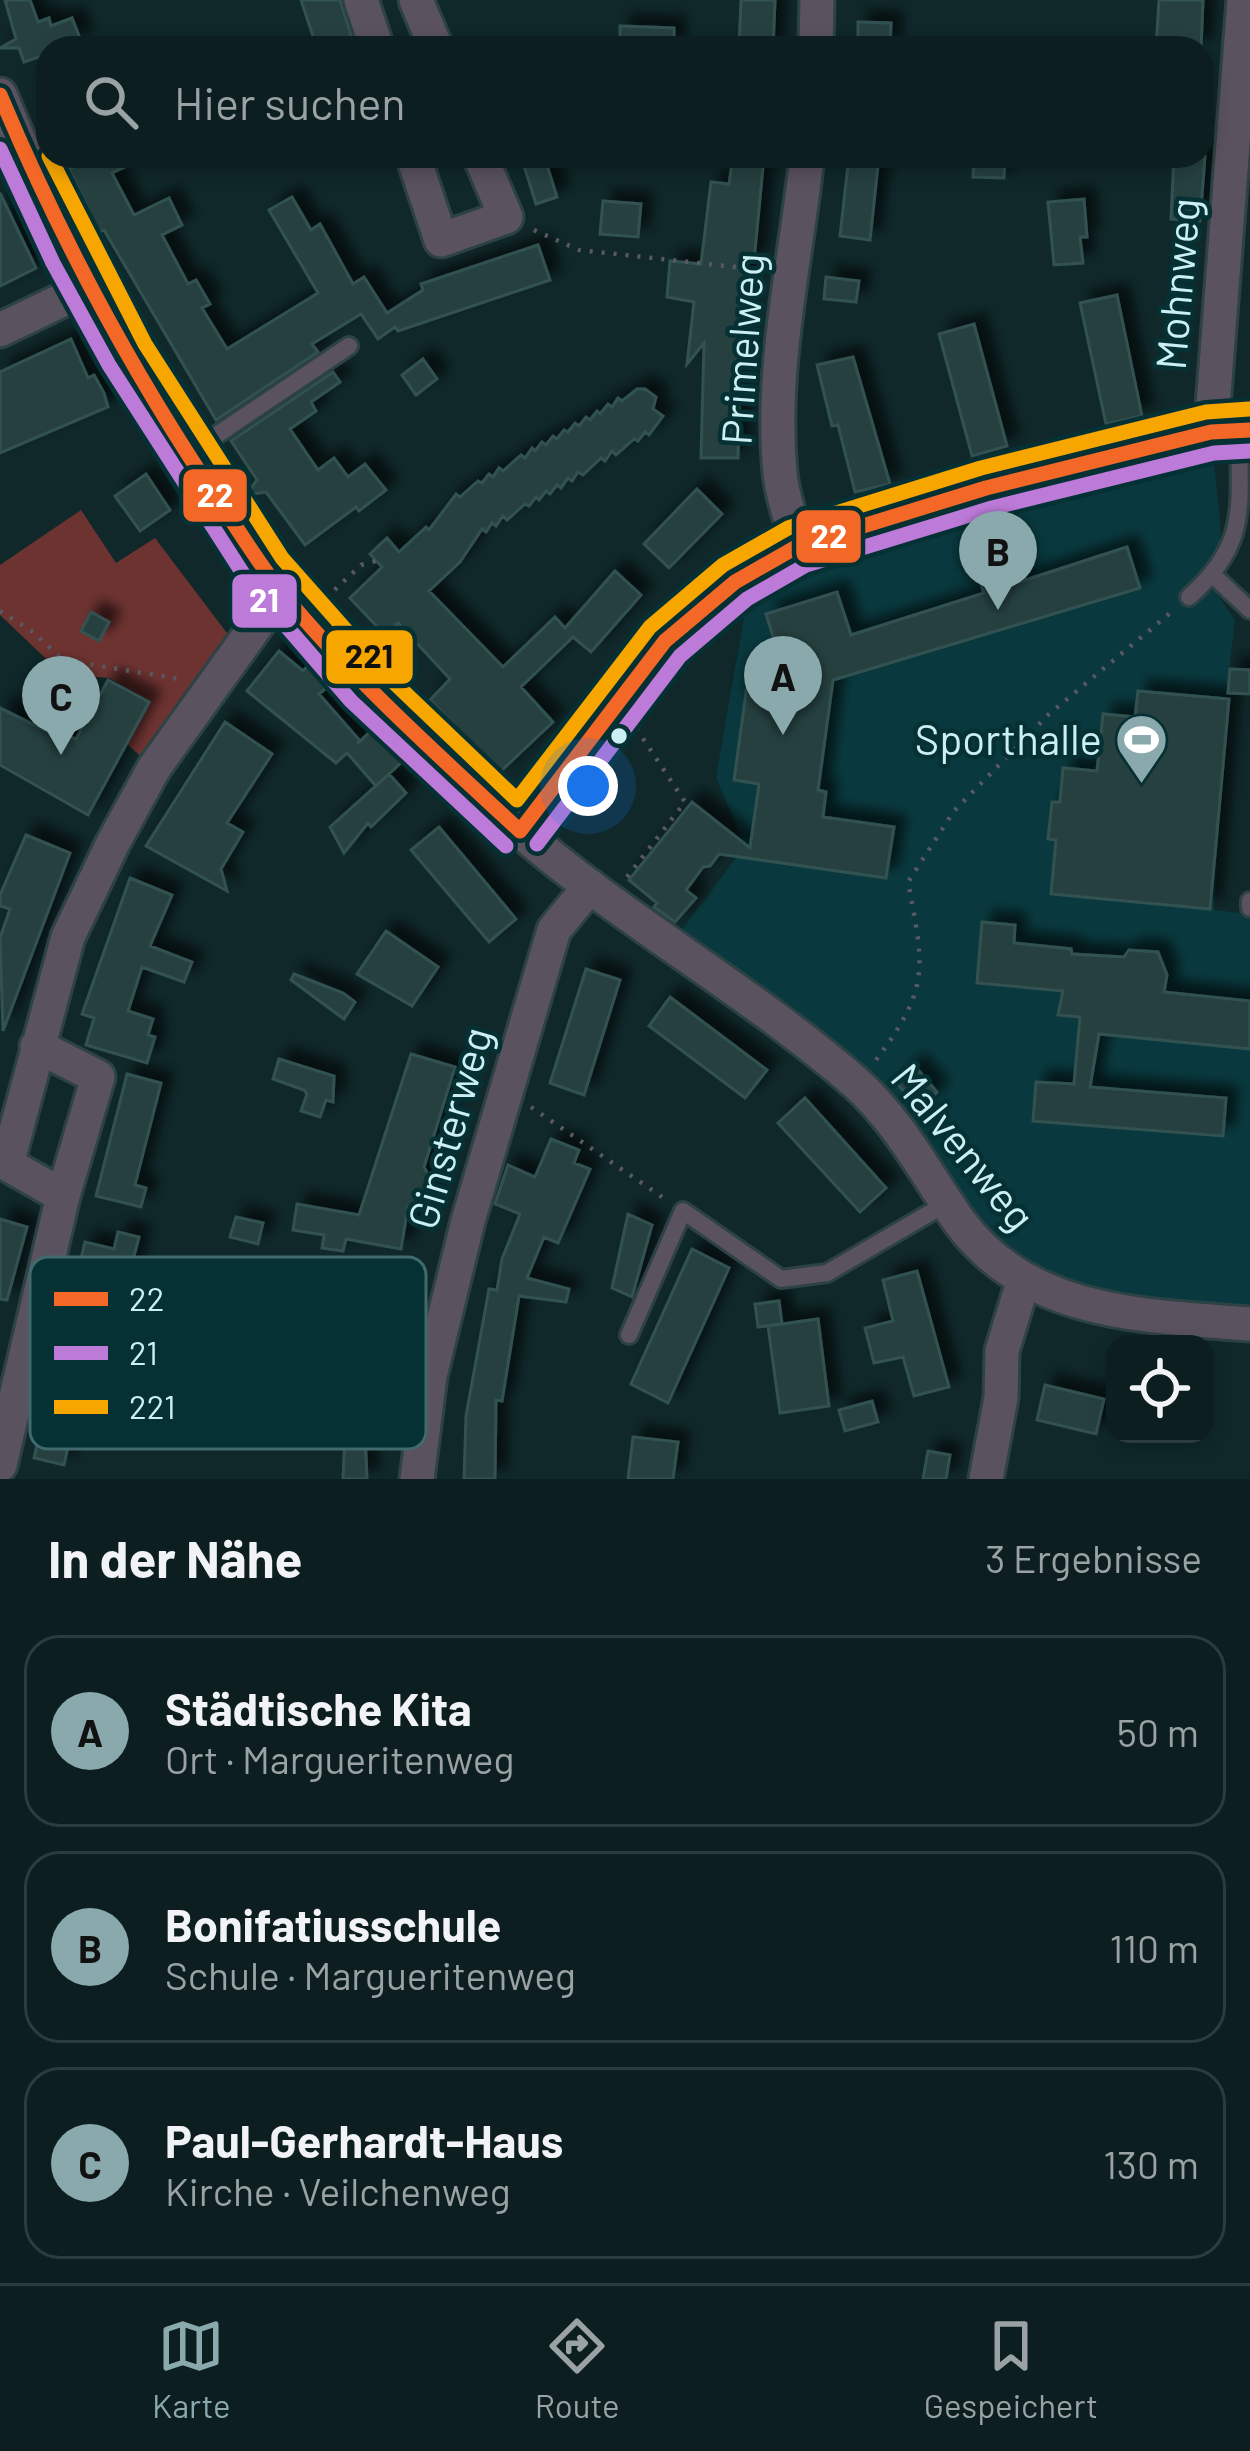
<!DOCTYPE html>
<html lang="de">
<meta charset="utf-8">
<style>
:root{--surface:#0c1e20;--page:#1a2b2d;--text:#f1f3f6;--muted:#9aa2a5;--line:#2c3c3e;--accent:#8aa9ad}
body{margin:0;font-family:Barlow,sans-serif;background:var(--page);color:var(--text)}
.controls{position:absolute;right:36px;bottom:36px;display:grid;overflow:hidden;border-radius:24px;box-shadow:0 6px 18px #0003}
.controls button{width:108px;height:108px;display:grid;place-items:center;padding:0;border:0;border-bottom:3px solid var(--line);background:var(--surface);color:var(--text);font:60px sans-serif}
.you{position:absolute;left:588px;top:786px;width:42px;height:42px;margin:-30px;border:9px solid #fff;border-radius:50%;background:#1a73e8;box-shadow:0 0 0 18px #1a73e833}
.badge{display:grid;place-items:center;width:78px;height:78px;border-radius:50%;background:var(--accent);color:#111;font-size:39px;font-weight:700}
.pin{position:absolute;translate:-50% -99px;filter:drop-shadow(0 3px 6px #0008)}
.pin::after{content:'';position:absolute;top:63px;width:42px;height:36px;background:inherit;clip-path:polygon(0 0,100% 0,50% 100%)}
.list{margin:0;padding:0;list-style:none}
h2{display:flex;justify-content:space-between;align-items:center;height:156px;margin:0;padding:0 48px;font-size:51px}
h2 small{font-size:39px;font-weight:400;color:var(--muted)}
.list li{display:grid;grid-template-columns:78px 1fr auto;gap:36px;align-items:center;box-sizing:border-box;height:192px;margin:0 24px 24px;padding:0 24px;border:3px solid var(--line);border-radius:36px}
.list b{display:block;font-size:45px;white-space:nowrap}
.list p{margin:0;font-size:39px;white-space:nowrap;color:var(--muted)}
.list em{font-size:39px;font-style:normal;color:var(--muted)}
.icon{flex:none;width:66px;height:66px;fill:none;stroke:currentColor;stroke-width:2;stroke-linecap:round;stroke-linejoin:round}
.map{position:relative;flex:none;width:1250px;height:1479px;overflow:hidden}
.search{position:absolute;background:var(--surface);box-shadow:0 6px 18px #0003;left:36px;right:36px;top:36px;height:132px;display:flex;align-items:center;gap:30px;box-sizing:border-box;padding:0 42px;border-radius:36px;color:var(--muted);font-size:45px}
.sheet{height:804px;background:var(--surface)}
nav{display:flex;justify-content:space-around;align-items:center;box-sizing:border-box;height:168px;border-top:3px solid var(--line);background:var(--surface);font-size:33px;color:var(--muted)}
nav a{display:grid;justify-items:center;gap:6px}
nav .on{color:var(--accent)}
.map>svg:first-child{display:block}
.built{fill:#09393e}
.green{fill:#6d3331}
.building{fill:#274040;stroke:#335151;stroke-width:3;filter:url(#shadow)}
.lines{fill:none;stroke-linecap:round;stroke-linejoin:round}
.service-casing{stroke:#2d4244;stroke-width:22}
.minor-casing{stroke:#2d4244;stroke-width:39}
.path{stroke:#585962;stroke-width:4.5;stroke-dasharray:3 9;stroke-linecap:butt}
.service{stroke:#5b5260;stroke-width:16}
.minor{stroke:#5b5260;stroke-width:33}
.bus-1-casing{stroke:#053135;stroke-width:24}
.bus-2-casing{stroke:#053135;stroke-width:24}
.bus-3-casing{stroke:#053135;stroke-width:24}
.bus-1{stroke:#f36827;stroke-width:15}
.bus-2{stroke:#bd7bd9;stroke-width:15}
.bus-3{stroke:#f7a600;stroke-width:15}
.bus-dot{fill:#cbeff3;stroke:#053135;stroke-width:4.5}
.labels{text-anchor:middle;stroke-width:9;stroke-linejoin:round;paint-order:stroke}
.street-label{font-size:42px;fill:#cbeff3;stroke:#053135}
.poi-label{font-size:42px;fill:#cbeff3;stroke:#053135;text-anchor:end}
.key{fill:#053135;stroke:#406a6e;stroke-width:3}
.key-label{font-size:33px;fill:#cbeff3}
.line-badge{stroke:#053135;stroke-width:4.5}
.badge-label{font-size:33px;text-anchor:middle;font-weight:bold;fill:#fff}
.pale-badge-label{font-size:33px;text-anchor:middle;font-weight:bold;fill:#111}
</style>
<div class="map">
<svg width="1250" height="1479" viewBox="0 0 1250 1479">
<defs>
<filter id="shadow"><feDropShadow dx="11" dy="-11" stdDeviation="6" flood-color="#0009"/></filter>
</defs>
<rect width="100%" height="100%" fill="#10282a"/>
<!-- built -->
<path class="built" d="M1211 432 1221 532 1213 589 1235 620 1226 696 1228 712 1214 910 1250 914V1324L1023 1282 906 1140 671 944 745 846 716 777 752 572Z"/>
<!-- green -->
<path class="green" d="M81 510 116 563 155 538 239 649 154 768 127 744 149 701 109 678 62 674 0 615V565Z"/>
<!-- building -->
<path class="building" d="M5 0H30L38 22 49 18 51 26 72 18 81 41 48 48V54L24 62 19 48H0L16 39Z
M301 0H340L355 48H317Z
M741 0H775L773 48H739Z
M1159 0H1203L1201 48H1156Z
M858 22 891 23 890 48H858Z
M620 26 674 28V48H620Z
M98 156H148L112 173 134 215 169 198 182 225 162 235 188 284 196 280 210 304 202 308 227 349 318 293 269 210 292 197 311 230 320 224 353 284 364 277 387 313 423 290 421 284 538 245 550 280 398 331 395 327 378 339 361 314 312 344 318 352 216 420 104 230 99 232 69 169Z
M521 156H544L557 197 536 204Z
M733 156H764L754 261 748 260 735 391H740L738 458H701L704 343 687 364 694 302 667 297 670 261 701 264 711 182 729 184Z
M849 156H879L870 240 840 236Z
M974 156H1005L1004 178 973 177Z
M1174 156H1205L1200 221 1171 219Z
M0 193 36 268 0 286Z
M1084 199 1087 237H1080L1083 263 1054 265 1048 202Z
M603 201 641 204 638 237 600 234Z
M826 277 859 281 856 302 824 299Z
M1117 295 1142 416 1106 424 1080 303Z
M974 324 1007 446 972 456 939 334Z
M71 339 88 378 94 375 104 393 108 407 0 453V372Z
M853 357 890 484 855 492 838 425 832 426 817 365Z
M423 359 437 379 416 395 402 375Z
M333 372 340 382 311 402 316 411 290 429 318 470 334 458 348 477 365 464 386 490 359 511 356 507 305 545 266 492 246 495 257 480 231 441Z
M637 389H645L656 397 653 409 663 416 649 435 645 432 638 441 634 439 616 455 612 451 605 461 601 458 583 475 578 472 572 481 568 478 561 488 557 485 550 494 546 491 539 500 536 497 529 506 525 504 507 520 503 516 496 526 492 523 486 532 482 529 460 562 429 591 503 667 555 617 565 628 615 571 641 595 591 652 573 637 521 687 553 722 499 773 430 700 450 679 398 623 384 634 350 598 382 567 370 554 387 538 399 552 426 527 429 530 456 494 460 497 478 481 482 483 489 474 493 477 499 468 503 471 521 455 525 458 532 448 535 451 542 442 546 445 553 436 557 439 564 430 568 432 575 423 579 426 586 417 590 420 597 411 600 414 608 404 612 407 618 398 622 401Z
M146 474 170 510 140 531 115 496Z
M697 489 722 514 669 568 644 544Z
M1127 547 1140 588 833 680 818 790 826 792 823 817 894 827 886 878 719 854 710 866 703 867 686 890 696 898 675 922 654 907 657 903 629 880 692 802 750 848 759 784 734 780 748 678 788 684 766 614 837 592 851 635 984 593 975 566 1007 556 1016 583Z
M91 612 109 622 99 641 81 631Z
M279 651 303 671 312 661 332 683 319 694 360 741 357 744 375 727 406 758 376 786 347 753 336 763 247 691Z
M1230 669 1250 670V694L1228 693Z
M108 680 149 702 88 815 0 765V708L51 733 54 729 76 739Z
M1138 691 1229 699 1210 909 1051 894 1056 840 1048 839 1052 802H1060L1063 768 1097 771 1103 714 1135 717Z
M225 722 272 754 227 823 243 832 221 869 227 891 146 846Z
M389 774 406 793 371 827 368 823 344 853 330 827Z
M439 827 516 919 489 942 411 850Z
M26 835 70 853 3 1031 0 938 10 909 0 906V895Z
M130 878 172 895 150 946 192 962 184 982 142 967 128 1011 153 1019 148 1035 155 1037 147 1063 86 1045 94 1018 82 1014Z
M982 922 1015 925 1014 943 1071 949 1072 954 1124 957 1129 950 1158 952 1167 975 1164 992 1250 1001V1049L1099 1034 1090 1087 1226 1098 1223 1136 1033 1121 1036 1082 1074 1084 1080 1017 1058 1015 1063 991 977 983Z
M386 931 438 967 412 1006 357 974Z
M586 969 620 980 584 1095 550 1083Z
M294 974 343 993 355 1002 344 1019 291 980Z
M670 997 767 1070 745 1098 649 1026Z
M411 1054 455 1067 424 1167 432 1182 425 1210 408 1207 401 1249 346 1239 343 1251 322 1248 324 1235 293 1230 297 1204 359 1215Z
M279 1059 334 1076 333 1102 326 1100 320 1117 301 1111 307 1094 304 1090 273 1079Z
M914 1065 937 1092 918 1109 896 1082Z
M127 1074 161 1083 135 1185 146 1188 141 1207 96 1196Z
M805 1098 886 1188 860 1212 778 1123Z
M551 1139 579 1150 574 1163 590 1169 558 1243 544 1237 527 1278 569 1289 566 1302 519 1296 502 1401 496 1400 495 1479H464L466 1416 489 1289 497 1290 502 1259 520 1214 495 1204 508 1165 535 1177Z
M628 1214 652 1225 632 1297 612 1288Z
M236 1217 263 1223 258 1244 230 1237Z
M0 1219 27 1227 7 1300 0 1299Z
M118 1232 139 1237 128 1279 136 1280 130 1306 139 1308 118 1393 81 1388 64 1465 34 1458 85 1242 114 1249Z
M692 1249 729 1268 668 1403 631 1384Z
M917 1271 949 1387 914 1396 903 1357 874 1363 865 1328 893 1321 883 1280Z
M779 1301 782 1324 818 1319 829 1406 780 1413 768 1326 781 1324 758 1327 755 1304Z
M1045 1385 1104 1399 1096 1434 1037 1420Z
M872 1401 878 1422 845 1431 839 1410Z
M345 1433H365L367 1479H343Z
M633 1437 678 1442 673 1479H628Z
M928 1451 950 1455 946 1479H923Z"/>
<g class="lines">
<defs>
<path id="service" d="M187 455 349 346
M1214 576 1250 610
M1189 597C1250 543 1239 505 1239 430
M1250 908V901
M629 1335 683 1211 781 1279 827 1273 947 1203"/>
<path id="minor" d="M361 0 377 48
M416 0 436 48
M816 48 817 0
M0 95C71 270 165 436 279 588 346 678 434 756 518 829 624 921 749 990 855 1082 899 1121 926 1174 959 1221 1027 1315 1145 1316 1250 1324
M413 156 441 240 506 217 480 156
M0 330 89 287
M1211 432 1244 0
M798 546C792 522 782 497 780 473 770 366 796 261 807 156
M520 831 665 641 735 582 798 546 986 488 1211 432 1250 430
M37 1046 98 1077 63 1196
M0 1465 63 1196 7 1164 68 937 113 843 154 768 281 591
M417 1479 430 1376 468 1221 554 930 590 886
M986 1479 1001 1398 1002 1351 1023 1282"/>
</defs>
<!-- service casing -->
<use href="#service" class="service-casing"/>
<!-- minor casing -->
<use href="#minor" class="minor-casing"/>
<!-- path -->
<path class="path" d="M534 230 579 250 763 270
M326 598 361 565 376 561
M0 611 33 632 63 660 180 679
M627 877 685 802 634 725
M876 1060C931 987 924 967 908 882L954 811 1048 715 1175 609
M531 1107 665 1199"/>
<!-- service -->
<use href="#service" class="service"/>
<!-- minor -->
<use href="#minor" class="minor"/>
<defs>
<path id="bus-1" d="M0 95C58 233 127 363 210 488 234 523 256 560 282 593 354 680 438 755 520 831
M520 831 665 641 735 582 798 546 986 488 1211 432 1250 430"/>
<path id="bus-2" d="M0 149 53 263 109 365 249 583 351 701 506 846
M537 844 680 656 747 599 806 565 992 508 1214 453 1250 451"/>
<path id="bus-3" d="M49 156 145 344 282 558 382 671 517 800 650 627 723 565 788 528 981 468 1206 412 1249 409"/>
</defs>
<!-- bus-1 casing -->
<use href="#bus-1" class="bus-1-casing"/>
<!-- bus-2 casing -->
<use href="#bus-2" class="bus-2-casing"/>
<!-- bus-3 casing -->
<use href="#bus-3" class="bus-3-casing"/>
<!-- bus-1 -->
<use href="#bus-1" class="bus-1"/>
<!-- bus-2 -->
<use href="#bus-2" class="bus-2"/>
<!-- bus-3 -->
<use href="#bus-3" class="bus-3"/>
</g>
<!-- icons -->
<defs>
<symbol id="stadium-pin" viewBox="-11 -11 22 30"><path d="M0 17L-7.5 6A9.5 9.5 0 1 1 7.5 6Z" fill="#8aa9ad" stroke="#053135"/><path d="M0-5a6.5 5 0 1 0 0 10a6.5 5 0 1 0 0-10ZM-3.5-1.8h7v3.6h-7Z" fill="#fff"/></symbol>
</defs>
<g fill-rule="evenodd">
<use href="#stadium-pin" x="1112" y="710" width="59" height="81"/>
</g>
<!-- markers -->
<circle class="bus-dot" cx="619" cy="736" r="10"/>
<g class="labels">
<!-- street labels -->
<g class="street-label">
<text transform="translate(1178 284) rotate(-85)" y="15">Mohnweg</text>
<text transform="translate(743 349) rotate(-86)" y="15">Primelweg</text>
<text transform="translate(450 1128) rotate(-74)" y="15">Ginsterweg</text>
<text transform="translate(963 1147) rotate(51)" y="15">Malvenweg</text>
</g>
<!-- poi labels -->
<g class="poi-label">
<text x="1102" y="755">Sporthalle</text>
</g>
</g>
<!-- legend -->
<rect x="30" y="1257" width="396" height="192" rx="18" class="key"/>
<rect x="54" y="1292" width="54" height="14" fill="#f36827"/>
<rect x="54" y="1346" width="54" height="14" fill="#bd7bd9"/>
<rect x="54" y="1400" width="54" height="14" fill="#f7a600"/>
<g class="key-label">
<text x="129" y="1311">22</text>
<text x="129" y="1365">21</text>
<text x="129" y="1419">221</text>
</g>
<g class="line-badge">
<rect x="181" y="467" width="68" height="57" rx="12" fill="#f36827"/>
<rect x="794" y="508" width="69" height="57" rx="12" fill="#f36827"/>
<rect x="230" y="572" width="69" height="58" rx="12" fill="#bd7bd9"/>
<rect x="324" y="628" width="91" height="58" rx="12" fill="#f7a600"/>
</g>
<g class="badge-label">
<text x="215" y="507">22</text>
<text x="829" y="548">22</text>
<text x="264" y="612">21</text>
</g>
<g class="pale-badge-label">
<text x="369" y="668">221</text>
</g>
</svg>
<div class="controls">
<button><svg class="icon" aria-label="locate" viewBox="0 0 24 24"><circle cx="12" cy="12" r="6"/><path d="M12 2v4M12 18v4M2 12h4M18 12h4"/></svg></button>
</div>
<div class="you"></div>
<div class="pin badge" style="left:783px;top:735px">A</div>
<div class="pin badge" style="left:998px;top:610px">B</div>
<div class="pin badge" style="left:61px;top:755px">C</div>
<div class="search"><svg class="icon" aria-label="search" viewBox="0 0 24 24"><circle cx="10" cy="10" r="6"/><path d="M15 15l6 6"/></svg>Hier suchen</div>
</div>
<section class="sheet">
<h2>In der Nähe<small>3 Ergebnisse</small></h2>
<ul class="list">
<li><span class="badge">A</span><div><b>Städtische Kita</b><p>Ort · Margueritenweg</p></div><em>50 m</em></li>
<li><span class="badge">B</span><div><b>Bonifatiusschule</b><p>Schule · Margueritenweg</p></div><em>110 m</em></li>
<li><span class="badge">C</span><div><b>Paul-Gerhardt-Haus</b><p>Kirche · Veilchenweg</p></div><em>130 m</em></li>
</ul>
</section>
<nav>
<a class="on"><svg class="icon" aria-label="map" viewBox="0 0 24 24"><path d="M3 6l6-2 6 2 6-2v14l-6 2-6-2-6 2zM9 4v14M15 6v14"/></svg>Karte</a>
<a><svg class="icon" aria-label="directions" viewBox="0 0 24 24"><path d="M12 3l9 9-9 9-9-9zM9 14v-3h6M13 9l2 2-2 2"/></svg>Route</a>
<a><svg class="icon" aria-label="saved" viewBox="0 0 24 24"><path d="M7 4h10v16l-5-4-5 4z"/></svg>Gespeichert</a>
</nav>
